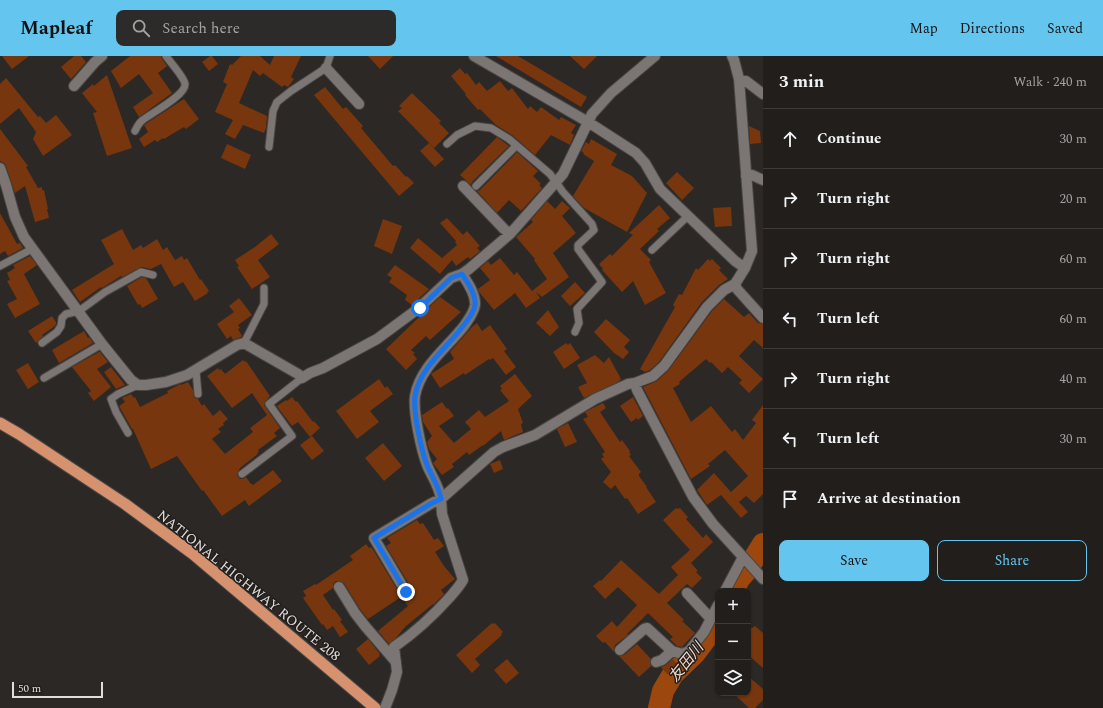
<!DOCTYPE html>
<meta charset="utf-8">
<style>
:root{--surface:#211e1c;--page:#2d2b29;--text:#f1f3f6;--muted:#a2a2a3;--line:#3e3c3b;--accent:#64c5ee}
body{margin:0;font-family:Spectral,"Noto Sans JP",serif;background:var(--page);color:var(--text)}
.controls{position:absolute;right:12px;bottom:12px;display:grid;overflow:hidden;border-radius:8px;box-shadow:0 1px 3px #0004}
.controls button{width:36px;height:36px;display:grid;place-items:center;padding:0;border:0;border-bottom:1px solid var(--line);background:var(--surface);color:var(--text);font:20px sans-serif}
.scale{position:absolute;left:12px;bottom:10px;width:91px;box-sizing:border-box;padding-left:4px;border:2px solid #e0dddc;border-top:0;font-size:11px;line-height:14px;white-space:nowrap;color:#e0dddc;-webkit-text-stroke:3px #221e1c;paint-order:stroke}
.stop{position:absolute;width:12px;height:12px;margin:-9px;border:3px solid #1a73e8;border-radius:50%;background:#fff}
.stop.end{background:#1a73e8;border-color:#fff;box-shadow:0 1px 4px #0008}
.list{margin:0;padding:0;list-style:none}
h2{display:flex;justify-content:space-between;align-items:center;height:52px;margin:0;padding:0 16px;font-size:17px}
h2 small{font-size:13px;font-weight:400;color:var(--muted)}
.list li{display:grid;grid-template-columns:26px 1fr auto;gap:12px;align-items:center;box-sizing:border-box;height:60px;padding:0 16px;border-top:1px solid var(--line)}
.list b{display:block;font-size:15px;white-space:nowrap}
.list em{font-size:13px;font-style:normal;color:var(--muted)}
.actions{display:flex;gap:8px;padding:12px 16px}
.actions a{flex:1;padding:9px 0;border:1px solid var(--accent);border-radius:8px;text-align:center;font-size:14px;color:var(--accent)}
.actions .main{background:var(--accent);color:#111}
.icon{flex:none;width:22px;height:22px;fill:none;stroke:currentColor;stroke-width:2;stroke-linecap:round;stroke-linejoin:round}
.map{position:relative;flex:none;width:763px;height:652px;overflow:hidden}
header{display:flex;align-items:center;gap:24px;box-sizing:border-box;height:56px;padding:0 20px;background:var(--accent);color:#111}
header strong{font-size:19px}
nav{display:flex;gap:22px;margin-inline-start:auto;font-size:14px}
.search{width:280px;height:36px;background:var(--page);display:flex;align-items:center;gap:10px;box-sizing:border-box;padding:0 14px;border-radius:8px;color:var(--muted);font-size:15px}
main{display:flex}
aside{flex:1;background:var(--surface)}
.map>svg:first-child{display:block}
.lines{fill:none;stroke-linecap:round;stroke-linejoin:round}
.river{stroke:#9c470d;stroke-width:22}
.building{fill:#77360d}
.service-casing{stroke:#494644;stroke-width:9}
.minor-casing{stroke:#494644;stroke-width:12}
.trunk-casing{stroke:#494644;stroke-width:13}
.service{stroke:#7b7674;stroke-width:7}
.minor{stroke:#7b7674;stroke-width:10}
.trunk{stroke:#d6926e;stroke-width:11}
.route{stroke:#1a73e8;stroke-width:5}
.labels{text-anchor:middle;stroke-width:3;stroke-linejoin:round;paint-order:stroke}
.street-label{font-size:14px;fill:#e0dddc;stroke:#221e1c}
.water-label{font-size:15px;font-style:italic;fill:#f4dccf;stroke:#221e1c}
</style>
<header>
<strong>Mapleaf</strong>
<div class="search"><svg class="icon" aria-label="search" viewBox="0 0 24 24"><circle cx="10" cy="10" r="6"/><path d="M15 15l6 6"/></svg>Search here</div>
<nav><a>Map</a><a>Directions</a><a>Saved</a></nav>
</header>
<main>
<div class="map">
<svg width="763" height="652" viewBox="0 0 763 652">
<rect width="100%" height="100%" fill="#2c2826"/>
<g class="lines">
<!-- river -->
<path class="river" d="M733 535 739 523 747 514 763 488
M659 652 663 635 673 618 695 597 710 577 718 563"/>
</g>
<!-- building -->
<path class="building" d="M2 0H29L12 13Z
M74 0H81L86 6 71 23 61 11Z
M130 0H161L162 3 167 10 158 17 172 37 139 61 133 51 153 37 139 18 121 32 111 15Z
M210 0H212L218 8 209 15 202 6Z
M241 0H260L270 9 274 0H301L291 21 294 23 288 31 284 29 282 31 263 17 260 20 253 14 239 47 267 60 266 72 264 77 243 69 235 83 225 78 233 64 215 56 227 28 223 26 230 8 232 9Z
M368 0H393L380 13Z
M496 0H518L587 41 581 51Z
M570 0H597L584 13Z
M460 12 465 18 467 17 476 29 479 26 487 35 500 25 508 35 512 32 528 53 530 50 537 56 541 51 559 64 561 61 576 69 571 77 574 79 570 89 551 79 535 99 512 79 496 69 480 53 478 54 465 39 466 38 451 20Z
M107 19 132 92 107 100 93 57 97 56 82 37 93 28 94 30Z
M6 22 38 61 40 60 41 61 46 67 56 59 72 79 43 100 33 83 36 76 19 52 0 68V28Z
M325 31 343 53 346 51 363 70 361 72 393 110 395 109 406 121 407 120 414 127 399 140 314 39Z
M412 37 441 65 439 67 449 77 434 92 398 55 402 52 399 50Z
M184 43 199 63 186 73 184 71 164 83 163 82 157 86 155 84 144 91 139 83 148 76 144 69Z
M749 70 760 75 761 87 750 88Z
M0 73 28 110 26 111 38 132 42 131V134H44L48 153H47L49 162 35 166 25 130 15 137 6 110 4 107 0 105Z
M497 81 509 90 472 126 471 129 460 119Z
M591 83 617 98 611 109 632 120 647 137 627 176 584 152 573 140 594 105 583 98 584 97 581 95 586 86 589 88Z
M429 87 444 103 435 111 420 95Z
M227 88 251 99 245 113 221 102Z
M517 96 538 115 533 120 541 128 539 129 542 132 521 155 509 144 497 157 477 135 480 134Z
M677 116 694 132 682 144 666 127Z
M547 145 555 153 562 145 570 152 562 160 576 177 553 197 569 221 542 241 536 236 540 242 526 252 515 237 494 254 479 236 478 233 490 224 480 212 488 205 491 209 500 202 514 219 517 216 532 235 547 223 534 204 535 203 516 181 533 166 531 164Z
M659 149 670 162 657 173 659 175 640 193 651 204 649 206 666 237 645 249 633 225 622 236 602 214 603 213 599 208 610 198 612 200 633 179 629 177Z
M731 151 732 170 715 171 713 152Z
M0 157 17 188 20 187 23 192 8 200 5 195 0 198Z
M447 162 463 179 467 175 480 190 477 192 480 195 470 203 468 201 456 210 452 204 440 218 410 192 418 182 442 202 457 189 455 186 456 185 440 167Z
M383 163 402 170 392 198 374 190Z
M122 173 133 194 141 189 143 192 157 183 163 194 167 191 175 204 182 200 184 204 187 202 200 224 201 223 209 235 207 236 208 237 195 245 183 226 174 231 161 208 151 213 142 211 139 212 122 221 121 220 102 232 101 231 80 246 72 234 114 208 101 184Z
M271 178 279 188 258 204 270 221 252 233 237 211 239 210 235 204 255 191Z
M30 200 37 209 24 218 40 248 15 262 7 248 17 243 7 225 10 224 7 217 15 212 13 209Z
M708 203 710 205 712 203 721 212 719 214 728 223 719 229 702 246 659 306 650 314 645 316 640 313 675 251 673 249 679 238 682 239 696 212 698 214Z
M395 209 429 233 412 249 405 244 407 239 389 226 392 222 387 219Z
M142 221 146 222 158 243 142 252 140 248 138 249 127 230Z
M575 226 585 237 570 250 561 240Z
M440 241 461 256 430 284 426 280 411 294 415 297 413 298 417 303 406 314 386 293Z
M239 242 252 259 238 269 240 272 238 273 242 280 241 281 233 284 231 280 227 283 217 268 234 256 229 250Z
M724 243 744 261 749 257 758 267 763 268V292L754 284 739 300 763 323 749 337 739 327 742 324 728 311 722 317 711 306 710 307 706 303 679 326 680 328 673 332 691 366 711 350 732 376 735 373 743 384 756 367 752 364 763 349V438L754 447 746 440 739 446 748 456 741 462 721 439 707 449 697 434 714 417 731 436 748 420 725 394 708 408 710 410 691 423 643 331 657 325 668 315 712 255Z
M548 254 559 271 550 280 536 267Z
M52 260 56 266V268L55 270 42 279 43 280 36 287 28 275Z
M606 263 630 284 624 291 629 296 623 303 614 297 594 276Z
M477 267 482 275 490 269 507 293 504 295 516 311 506 319 493 302 490 304 489 303 465 319 464 317 440 332 431 318 454 303 450 296 472 271Z
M84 275 88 282 89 281 93 287 59 307 52 294Z
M566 287 568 289 570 287 580 302 564 313 553 296Z
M99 296H100L108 306 97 313 111 331 94 345 88 337 91 335 72 311Z
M595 299 604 307 609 301 621 323 618 326 584 342 578 331 587 327 577 309Z
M243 304 245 306 246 305 270 340 265 346 264 349 280 372 274 377 277 380 258 394 259 396 257 397 258 398 240 412 238 416 237 419 240 423H243L246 421 251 428H252L253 429 273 414 282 425 249 450 245 444 222 460 203 434 202 435 177 400 151 413 133 373H132L119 350 125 346 122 342 131 338 134 342 135 341 140 351 168 337 167 335 180 328 181 329 188 326 193 334 194 341 198 343 202 350 204 348 213 360 220 354 228 363 223 367 224 369 218 373 221 376 212 383 225 398 253 376 250 372 267 359 252 337 232 352 207 320 218 312 219 314 221 313 225 318Z
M28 307 39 326 28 333 16 314Z
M111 311 125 329 116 333 104 316Z
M515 318 532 340 518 353 523 367 521 368 523 376 504 384 501 375 483 390V389L469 399 467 396 452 408 454 411 442 419 435 410 433 407 437 403 429 393 427 386 432 380 423 366 422 359 442 346 447 353 448 352 454 360 439 370 454 387 471 373 465 366 479 354 485 361 509 345 500 334 502 333 500 330Z
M379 323 385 332 387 330 393 338 370 355 379 366 357 383 336 355Z
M292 341 296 346 297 345 313 366 314 365 320 372 310 381 298 366 292 370 276 349 277 350 286 344 287 345Z
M633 341 643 360 638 364 637 362 631 366 620 350Z
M603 347 606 352 600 356 620 386 622 384 630 395 629 396 631 399 629 400 641 416 639 418V420L647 431H646L656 446 638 458 627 442 625 443 615 429 611 433 603 426 611 416 601 403 604 401 602 398 605 396 583 363 588 361 585 356Z
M568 367 577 386 565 391 557 373Z
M312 380 324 395 312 404 300 389Z
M383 387 402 410 384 425 365 402Z
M500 404 503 413 494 417 490 408Z
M676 452 678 453 680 452 688 461 686 463 703 482 706 478 713 486 691 507 698 515 696 516 702 522 692 532 687 528 667 547 684 564 682 565 695 577 682 591 677 590 670 583 673 581 648 557 627 578 628 579 615 589 614 592V596L605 586 603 587 596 580 612 565 617 571 637 549 618 531 605 543 593 530 600 524 601 525 621 504 659 538 678 519 671 511 690 494 663 464Z
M417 464 420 468 423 467 434 484 438 482 444 490 435 496 444 510 455 523 441 534 444 538 433 549V548L405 571 396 582 389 588 378 575 408 550 401 541 368 563 360 553 344 527 339 525H336L333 528V532L323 539 333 554 334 553 342 564 340 565 348 576 340 581 333 570 327 574 323 568 322 569 303 542 306 540 303 535 315 528 316 529 353 504 350 500 366 488 369 492 371 491 374 495 401 540 406 542H409L411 540 412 536V533L386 490 391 487 387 482Z
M492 567 493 568 495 567 503 576 501 578 502 579 475 603 480 609 472 617 456 599Z
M748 569 752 572 755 570 763 577V612L748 599Z
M368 583 380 598H379L380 600 369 609 356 593Z
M637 588 651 603 650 605 651 610 639 621 619 600 624 599Z
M507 603 519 617 506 628 494 614Z
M673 603 678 609 667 618 661 611 666 609Z
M748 620 763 633V644L755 652H749L733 637H748Z"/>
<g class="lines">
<defs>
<path id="service" d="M135 75C137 71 139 66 144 63 152 57 186 39 185 28 184 21 170 6 166 0
M447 88 457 79 475 70 491 72 509 83 550 118 563 136 592 168 594 174 578 189V193L602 226 577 253 579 267 575 276
M269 91 273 55 277 46 291 35 326 12 330 0
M476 130 516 90
M652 194 688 160
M0 210 32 193
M42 287 57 276 61 270 62 262 66 258 79 255 105 236 141 216 153 219
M244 287 264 248V232
M196 315 198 338
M44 322 102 288
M128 377 116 356 111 343 118 338 138 329
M242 418 292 380 269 348 302 322"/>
<path id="minor" d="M474 0 588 66 636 97 645 107 660 133 735 205 745 212
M326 12 359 48
M739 23 746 25 763 38
M74 30 95 6 102 0
M0 112 6 129 15 161 24 181 102 288 131 324 138 329H146L166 326 187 319 237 289 244 287 298 318 302 322 310 317 323 312 377 283 419 252 451 222 462 218 469 213 510 178 563 118 592 58 611 37 655 0
M746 120 752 119 763 124
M463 130 504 173 510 178
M735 228 737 233 763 262
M635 327 637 334 693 441 713 468 763 523
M339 531 355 557 365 570 396 606
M725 535 743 501
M406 536 374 482 432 447 441 443C439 430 432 421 427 409 421 393 413 356 415 340 420 311 447 292 464 270 468 264 474 257 475 249 476 238 467 226 462 218
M687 537 711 563
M620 594 644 573 647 572 672 595 682 598 689 595 704 576 718 549
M656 606 662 604 672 595
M385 652 392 634 397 616 394 591C416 576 432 561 450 541 455 535 459 531 463 524L442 458 441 443 494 396 503 391 535 379 595 343 628 328 635 327 653 320 664 310 707 251 724 234 735 228 745 212 752 195 739 23 734 4 732 0"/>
<path id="trunk" d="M0 367 19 378 125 448 193 498 375 652"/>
</defs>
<!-- service casing -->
<use href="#service" class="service-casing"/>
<!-- minor casing -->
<use href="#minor" class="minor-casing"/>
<!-- trunk casing -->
<use href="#trunk" class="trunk-casing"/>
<!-- service -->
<use href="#service" class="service"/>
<!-- minor -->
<use href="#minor" class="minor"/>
<!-- trunk -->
<use href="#trunk" class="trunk"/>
</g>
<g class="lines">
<!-- route -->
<path class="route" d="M406 536 374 482 432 447 441 443C439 430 432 421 427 409 421 393 413 356 415 340 420 311 447 292 463 270 468 264 474 257 475 249 476 238 467 226 462 218L451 222 420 252"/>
</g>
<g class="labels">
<!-- street labels -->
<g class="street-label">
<text transform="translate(249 529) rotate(39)" y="5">NATIONAL HIGHWAY ROUTE 208</text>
</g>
<!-- water labels -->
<g class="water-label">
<text transform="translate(686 606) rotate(-51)" y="5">友田川</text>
</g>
</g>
</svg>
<div class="controls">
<button>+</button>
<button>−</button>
<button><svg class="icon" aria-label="layers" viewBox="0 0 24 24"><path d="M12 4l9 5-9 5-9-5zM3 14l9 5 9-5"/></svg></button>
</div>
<div class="scale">50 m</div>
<div class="stop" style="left:420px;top:252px"></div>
<div class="stop end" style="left:406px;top:536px"></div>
</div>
<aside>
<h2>3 min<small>Walk · 240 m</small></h2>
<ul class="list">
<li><svg class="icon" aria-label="ahead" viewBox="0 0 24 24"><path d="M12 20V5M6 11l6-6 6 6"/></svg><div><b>Continue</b></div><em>30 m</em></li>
<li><svg class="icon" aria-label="right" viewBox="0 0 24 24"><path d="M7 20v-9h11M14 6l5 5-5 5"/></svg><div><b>Turn right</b></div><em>20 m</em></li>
<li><svg class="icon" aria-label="right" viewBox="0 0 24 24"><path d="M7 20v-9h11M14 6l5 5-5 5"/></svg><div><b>Turn right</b></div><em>60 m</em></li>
<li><svg class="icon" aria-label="left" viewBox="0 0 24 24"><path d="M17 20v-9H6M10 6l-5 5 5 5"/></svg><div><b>Turn left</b></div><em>60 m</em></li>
<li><svg class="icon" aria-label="right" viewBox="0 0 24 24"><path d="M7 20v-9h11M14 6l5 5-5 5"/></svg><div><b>Turn right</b></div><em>40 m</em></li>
<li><svg class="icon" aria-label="left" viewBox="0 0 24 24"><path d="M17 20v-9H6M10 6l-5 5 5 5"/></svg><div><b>Turn left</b></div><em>30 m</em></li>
<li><svg class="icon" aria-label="arrive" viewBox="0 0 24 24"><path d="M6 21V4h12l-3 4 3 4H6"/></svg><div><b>Arrive at destination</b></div></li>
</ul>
<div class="actions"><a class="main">Save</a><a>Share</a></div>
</aside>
</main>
